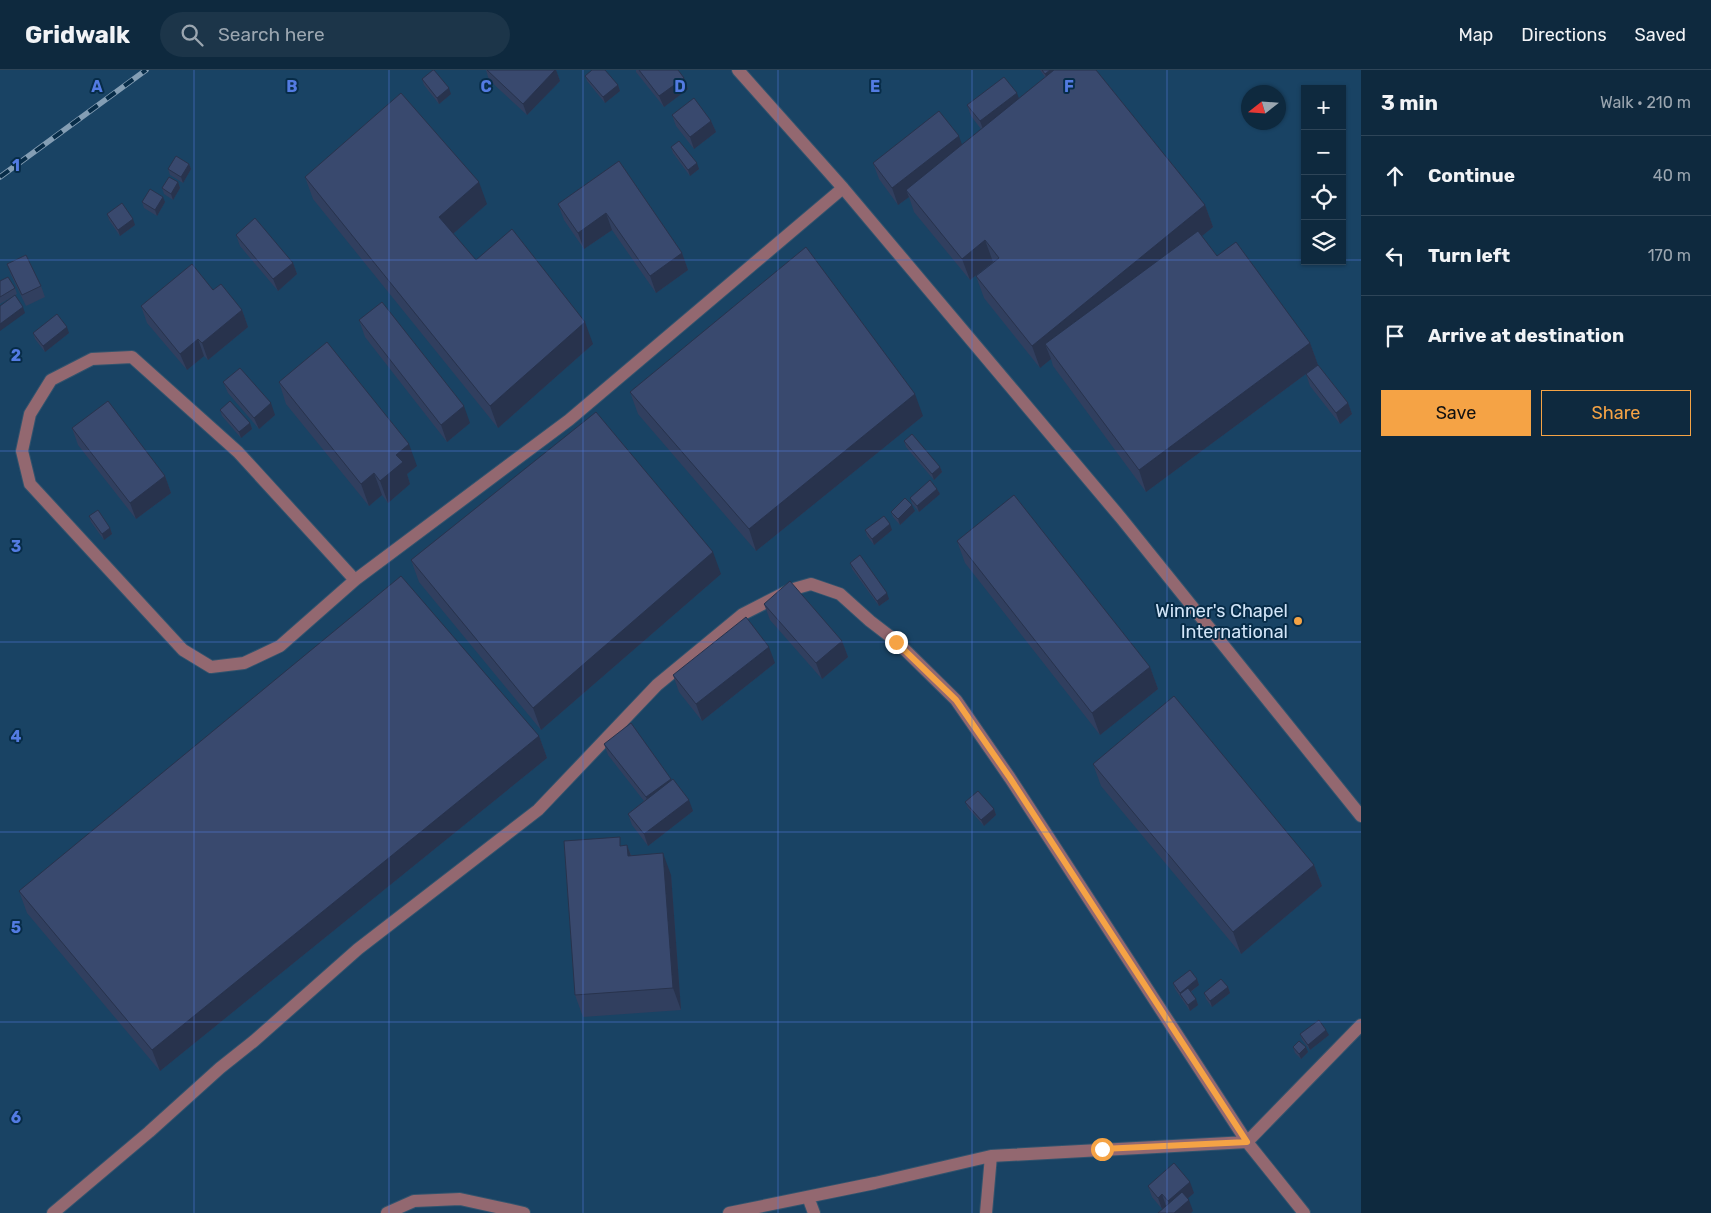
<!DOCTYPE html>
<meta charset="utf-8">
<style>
:root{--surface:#0e293e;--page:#1c3549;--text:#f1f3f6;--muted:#9ba6b0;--line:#2e4558;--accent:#f5a345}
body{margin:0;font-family:Rubik,sans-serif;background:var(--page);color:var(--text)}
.controls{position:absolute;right:15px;top:15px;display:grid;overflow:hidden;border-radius:0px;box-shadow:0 1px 4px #0004}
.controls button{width:45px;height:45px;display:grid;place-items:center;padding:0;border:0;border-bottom:1px solid var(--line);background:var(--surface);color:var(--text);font:25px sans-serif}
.compass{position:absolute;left:1241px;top:15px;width:45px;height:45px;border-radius:50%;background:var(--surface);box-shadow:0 1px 4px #0004;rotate:253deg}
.stop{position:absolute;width:15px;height:15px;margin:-11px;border:4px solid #f5a345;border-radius:50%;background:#fff}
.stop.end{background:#f5a345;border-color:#fff;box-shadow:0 1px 5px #0008}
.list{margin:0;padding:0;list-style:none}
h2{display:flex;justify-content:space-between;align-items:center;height:65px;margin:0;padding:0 20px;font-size:21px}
h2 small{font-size:16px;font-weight:400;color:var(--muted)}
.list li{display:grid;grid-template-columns:32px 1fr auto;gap:15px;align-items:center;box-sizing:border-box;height:80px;padding:0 20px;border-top:1px solid var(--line)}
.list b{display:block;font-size:19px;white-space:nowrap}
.list em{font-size:16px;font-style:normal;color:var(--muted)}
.actions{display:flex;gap:10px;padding:15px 20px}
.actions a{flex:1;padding:11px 0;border:1px solid var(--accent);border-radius:0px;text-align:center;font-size:18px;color:var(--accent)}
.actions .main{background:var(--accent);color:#111}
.icon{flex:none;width:28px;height:28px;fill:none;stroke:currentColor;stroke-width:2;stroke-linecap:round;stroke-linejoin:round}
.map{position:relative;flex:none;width:1361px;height:1143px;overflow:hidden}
header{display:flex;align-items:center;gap:30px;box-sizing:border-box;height:70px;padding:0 25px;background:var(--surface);border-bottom:1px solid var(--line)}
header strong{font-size:24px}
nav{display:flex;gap:28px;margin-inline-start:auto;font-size:18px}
.search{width:350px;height:45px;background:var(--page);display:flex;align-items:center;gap:12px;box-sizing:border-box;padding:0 18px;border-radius:28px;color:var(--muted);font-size:19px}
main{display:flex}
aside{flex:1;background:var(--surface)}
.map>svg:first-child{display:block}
.built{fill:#194364;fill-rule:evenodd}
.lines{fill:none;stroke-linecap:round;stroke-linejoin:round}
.minor-casing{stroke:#32536d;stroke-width:14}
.minor{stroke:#936870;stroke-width:12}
.rail-casing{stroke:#849eb4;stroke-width:5.5}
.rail{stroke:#072c48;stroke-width:4;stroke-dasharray:11;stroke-linecap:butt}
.wall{fill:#313f5f}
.shaded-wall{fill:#28334d}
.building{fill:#39496e;stroke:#28334d}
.route{stroke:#f5a345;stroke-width:6}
.grid{fill:none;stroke:#537be2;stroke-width:1;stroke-opacity:0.55}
.poi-dot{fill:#f5a345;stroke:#072c48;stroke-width:2}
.labels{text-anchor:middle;stroke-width:4;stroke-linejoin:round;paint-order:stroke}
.poi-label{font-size:18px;fill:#d2e5f8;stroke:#072c48;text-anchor:end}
.grid-label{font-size:16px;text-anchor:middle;font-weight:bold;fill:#537be2;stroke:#072c48;stroke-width:4;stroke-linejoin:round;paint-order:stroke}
</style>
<header>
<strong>Gridwalk</strong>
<div class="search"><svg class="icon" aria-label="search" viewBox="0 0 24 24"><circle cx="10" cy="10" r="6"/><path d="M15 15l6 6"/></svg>Search here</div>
<nav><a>Map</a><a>Directions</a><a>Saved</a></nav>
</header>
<main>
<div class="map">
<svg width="1361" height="1143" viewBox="0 0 1361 1143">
<rect width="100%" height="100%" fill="#133753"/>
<!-- built -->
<path class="built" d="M0 0H1361V1143H0ZM1305 19H1342V191H1305ZM1248 22H1278V52H1248Z"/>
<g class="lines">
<defs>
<path id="minor" d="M738 0 843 118 1121 448 1361 746
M355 510 238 382 132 287 92 289 51 310 30 344 22 381 30 414 183 580 211 597 244 593 280 576 355 510 569 350 843 118
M808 1127 814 1143
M53 1143 149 1062 220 998 254 971 358 879 538 740 657 615 743 544 790 520 811 514 840 524 870 551 896 571 956 630 1010 708 1247 1072 1304 1143
M387 1143 414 1131 460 1129 524 1143
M729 1143 875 1113 991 1086 1247 1072 1361 955
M986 1143 991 1086"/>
</defs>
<!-- minor casing -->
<use href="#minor" class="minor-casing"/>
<!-- minor -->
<use href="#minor" class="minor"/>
<defs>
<path id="rail" d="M0 107 146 0"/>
</defs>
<!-- rail casing -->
<use href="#rail" class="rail-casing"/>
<!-- rail -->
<use href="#rail" class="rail"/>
</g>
<!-- wall -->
<path class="wall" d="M486 0H556L560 11 527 45 489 10Z
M636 0H678L684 8 688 19 664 37 636 2Z
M1040 0H1096L1205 135 1213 157 1202 166 1217 186 1310 273 1318 295 1146 422 1053 296 1051 289 1040 298 984 228 976 206 993 192 970 210 914 142 909 127 898 135 879 109 873 93 962 75 981 59 971 46 967 35 1019 29 1045 7Z
M585 6 618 15 620 21 605 33 587 11Z
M422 9 451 24 439 34 424 15Z
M672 45 711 51 716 62 694 79 676 56Z
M671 77 699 99 690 106 673 83Z
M619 91 682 183 688 200 656 223 612 160 584 179 564 150 558 134Z
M189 94 191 99 183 113 170 105 168 99Z
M305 107 487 134 453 164 476 190 593 274 498 358 313 129Z
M178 112 180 118 173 130 164 124 162 118Z
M142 132H165L157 146 144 138Z
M107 144 135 155 120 166 109 150Z
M236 165 293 193 297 204 278 221 240 176Z
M7 194 41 216 45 227 26 236 11 205Z
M0 211 15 218 17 224 0 234Z
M213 220 242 240 248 257 208 290 204 286 187 300 147 253 141 236Z
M359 250 470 353 447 372 365 267Z
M33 263H69L45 282 35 269Z
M1306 304 1348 333 1352 344 1340 354 1310 316Z
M223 312 275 345 259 359 228 323Z
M279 312 417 396 407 404 410 414 388 433 382 425 369 436 286 334Z
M630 322 923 346 756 481 638 344Z
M220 340 250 353 252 359 241 368 222 346Z
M72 358 165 406 171 423 136 449 78 375Z
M904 371 940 397 942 402 934 410 906 377Z
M937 419 940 424 919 442 912 434 910 428Z
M915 441 900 455 893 447 891 442Z
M89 446 110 458 112 464 104 470 91 452Z
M865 460H892L874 475 867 466Z
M957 471 1150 597 1158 619 1100 665 965 493Z
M411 490 721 504 541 660 419 512Z
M850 493 889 529 879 536 852 499Z
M764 534 842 571 848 587 822 609 770 550Z
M775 593 702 651 679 622 673 605Z
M539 666 547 688 160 1001 27 843 19 821Z
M604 674 671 710 693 741 648 776 632 755 628 744 644 731 608 685Z
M1093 694 1314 795 1322 816 1241 884 1101 716Z
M965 732 994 739 996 745 984 756 968 738Z
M627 775 631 785 671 805 681 940 583 947 575 925 623 776Z
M1197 909 1199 915 1191 922 1196 929 1198 935 1190 941 1175 919 1173 913Z
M1228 917 1230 923 1212 937 1206 929 1204 923Z
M1300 964 1329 965 1310 980 1302 970Z
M1293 977H1306L1308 982 1301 989 1295 983Z
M1148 1116 1194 1123 1187 1129 1193 1141 1162 1139 1152 1127Z"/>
<!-- shaded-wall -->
<path class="shaded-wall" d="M555 0H556L560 11 527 45 523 34Z
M1050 0H1059L1047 9 1045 4Z
M684 8 688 19 664 37 659 26Z
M618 15 620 21 605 33 603 27Z
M449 18 451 24 439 34 437 28Z
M1017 23 1021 34 984 62 980 51Z
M711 51 716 62 694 79 690 67Z
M959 66 965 83 906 120 909 127 898 135 892 118Z
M697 93 699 99 690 106 688 100Z
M189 94 191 99 183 113 181 107Z
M178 112 180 118 173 130 171 124Z
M479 112 487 134 447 169 439 147Z
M163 127 165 132 157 146 155 140Z
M1205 135 1213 157 1054 286 1045 274 1051 289 1040 298 1032 276Z
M606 143 612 160 584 179 578 163Z
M133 149 135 155 120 166 118 160Z
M985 170 993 192 970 210 962 189Z
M682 183 688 200 656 223 650 206Z
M293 193 297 204 278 221 273 209Z
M23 237 25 243 0 261V254Z
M242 240 248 257 208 290 202 273Z
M585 252 593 274 498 358 490 336Z
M67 257 69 263 45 282 43 276Z
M198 269 204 286 187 300 180 284Z
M1310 273 1318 295 1146 422 1139 400Z
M915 324 923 346 756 481 749 459Z
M271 333 275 345 259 359 254 348Z
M1348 333 1352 344 1340 354 1336 343Z
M464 336 470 353 447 372 441 355Z
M250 353 252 359 241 368 239 362Z
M409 374 417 396 407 404 410 414 388 433 380 411 396 385Z
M940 397 942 402 934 410 932 404Z
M374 403 382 425 369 436 361 414Z
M165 406 171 423 136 449 130 433Z
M937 419 940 424 919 442 917 436Z
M912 435 915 441 900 455 898 449Z
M890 454 892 460 874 475 872 469Z
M110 458 112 464 104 470 102 464Z
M713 482 721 504 541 660 533 638Z
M887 523 889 529 879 536 877 531Z
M842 571 848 587 822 609 816 593Z
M769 577 775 593 702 651 696 634Z
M1150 597 1158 619 1100 665 1092 643Z
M539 666 547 688 160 1001 152 980Z
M671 709 675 720 650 739 646 727Z
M689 730 693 741 648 776 644 764Z
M994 739 996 745 984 756 981 750Z
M627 775 635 797 628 786Z
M663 783 671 805 681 940 673 918Z
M1314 795 1322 816 1241 884 1233 862Z
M1197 909 1199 915 1182 928 1180 923Z
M1228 917 1230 923 1212 937 1210 931Z
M1196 929 1198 935 1190 941 1188 935Z
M1326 960 1329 965 1310 980 1308 975Z
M1306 977 1308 982 1301 989 1299 984Z
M1190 1112 1194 1123 1172 1142 1168 1131Z
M1162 1124 1166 1136 1162 1139 1158 1128Z
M1189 1130 1193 1141 1191 1143H1174Z"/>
<!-- building -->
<path class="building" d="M433 0H434L449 18 437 28 422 9Z
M487 0H555L523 34Z
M592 0H605L618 15 603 27 585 6Z
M639 0H678L684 8 659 26Z
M1042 0H1050L1045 4Z
M1054 0H1096L1205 135 1032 276 976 206 999 188 985 170 962 189 906 120Z
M1004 7 1017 23 980 51 967 35Z
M401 23 479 112 439 147 476 190 512 159 585 252 490 336 305 107Z
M694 28 711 51 690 67 672 45Z
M939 41 959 66 892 118 873 93Z
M679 71 697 93 688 100 671 77Z
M176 86 189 94 181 107 168 99Z
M619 91 682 183 650 206 606 143 578 163 558 134Z
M169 107 178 112 171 124 162 118Z
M150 119 163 127 155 140 142 132Z
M122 133 133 149 118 160 107 144Z
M255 148 293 193 273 209 236 165Z
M1198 161 1217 186 1236 172 1310 273 1139 400 1045 274Z
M806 177 915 324 749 459 630 322Z
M26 185 41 216 22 225 7 194Z
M192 194 213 220 221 214 242 240 202 273 198 269 180 284 141 236Z
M8 207 15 218 0 227V211Z
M15 225 23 237 0 254V236Z
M382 232 464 336 441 355 359 250Z
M57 244 67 257 43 276 33 263Z
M327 272 409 374 396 385 403 392 380 411 374 403 361 414 279 312Z
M1318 295 1348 333 1336 343 1306 304Z
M240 298 271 333 254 348 223 312Z
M108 331 165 406 130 433 72 358Z
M230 331 250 353 239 362 220 340Z
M596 342 713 482 533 638 411 490Z
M912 364 940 397 932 404 904 371Z
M930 410 937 419 917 436 910 428Z
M1014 425 1150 597 1092 643 957 471Z
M905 428 912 435 898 449 891 442Z
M98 440 110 458 102 464 89 446Z
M884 446 890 454 872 469 865 460Z
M860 485 887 523 877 531 850 493Z
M401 506 539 666 152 980 19 821Z
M790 511 842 571 816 593 764 534Z
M746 547 769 577 696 634 673 605Z
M1174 626 1314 795 1233 862 1093 694Z
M631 653 671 709 646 727 604 674Z
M673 709 689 730 644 764 628 744Z
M978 721 994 739 981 750 965 732Z
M620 767V776L627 775 628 786 663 783 673 918 575 925 564 771Z
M1190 900 1197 909 1180 923 1173 913Z
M1221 909 1228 917 1210 931 1204 923Z
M1188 918 1196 929 1188 935 1180 924Z
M1319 950 1326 960 1308 975 1300 964Z
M1299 971 1306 977 1299 984 1293 977Z
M1174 1093 1190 1112 1168 1131 1162 1124 1158 1128 1148 1116Z
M1182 1122 1189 1130 1174 1143H1158Z"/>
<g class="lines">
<!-- route -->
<path class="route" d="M896 572 956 630 1010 708 1247 1072 1102 1079"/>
</g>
<!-- grid -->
<path class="grid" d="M194 0V1143M389 0V1143M583 0V1143M778 0V1143M972 0V1143M1167 0V1143M0 190H1305M1342 190H1361M0 381H1361M0 572H1361M0 762H1361M0 952H1361"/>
<!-- markers -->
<circle class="poi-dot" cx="1298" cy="551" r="5"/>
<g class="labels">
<!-- poi labels -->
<g class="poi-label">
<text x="1288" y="547">Winner's Chapel<tspan x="1288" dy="21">International</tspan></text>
</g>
</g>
<g class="grid-label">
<text x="97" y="22">A</text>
<text x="292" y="22">B</text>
<text x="486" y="22">C</text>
<text x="680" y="22">D</text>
<text x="875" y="22">E</text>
<text x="1069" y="22">F</text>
<text x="16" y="101">1</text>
<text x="16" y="291">2</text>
<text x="16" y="482">3</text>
<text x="16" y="672">4</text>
<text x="16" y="863">5</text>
<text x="16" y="1053">6</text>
</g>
</svg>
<div class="controls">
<button>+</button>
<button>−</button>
<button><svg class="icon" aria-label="locate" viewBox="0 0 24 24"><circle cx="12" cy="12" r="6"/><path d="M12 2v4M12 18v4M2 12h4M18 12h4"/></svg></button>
<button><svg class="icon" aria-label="layers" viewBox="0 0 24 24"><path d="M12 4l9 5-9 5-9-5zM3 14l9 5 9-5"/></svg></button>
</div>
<svg class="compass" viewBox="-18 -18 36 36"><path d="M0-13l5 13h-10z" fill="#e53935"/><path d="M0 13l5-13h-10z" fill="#9ba6b0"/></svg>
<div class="stop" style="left:1102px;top:1079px"></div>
<div class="stop end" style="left:896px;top:572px"></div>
</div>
<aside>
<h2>3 min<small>Walk · 210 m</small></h2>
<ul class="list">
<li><svg class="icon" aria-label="ahead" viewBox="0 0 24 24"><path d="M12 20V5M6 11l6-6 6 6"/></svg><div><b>Continue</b></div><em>40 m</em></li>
<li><svg class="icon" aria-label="left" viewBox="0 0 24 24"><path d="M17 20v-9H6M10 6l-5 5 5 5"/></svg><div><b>Turn left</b></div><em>170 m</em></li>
<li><svg class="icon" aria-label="arrive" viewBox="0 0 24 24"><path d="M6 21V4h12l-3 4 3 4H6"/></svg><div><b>Arrive at destination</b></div></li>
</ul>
<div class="actions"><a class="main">Save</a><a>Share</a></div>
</aside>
</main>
